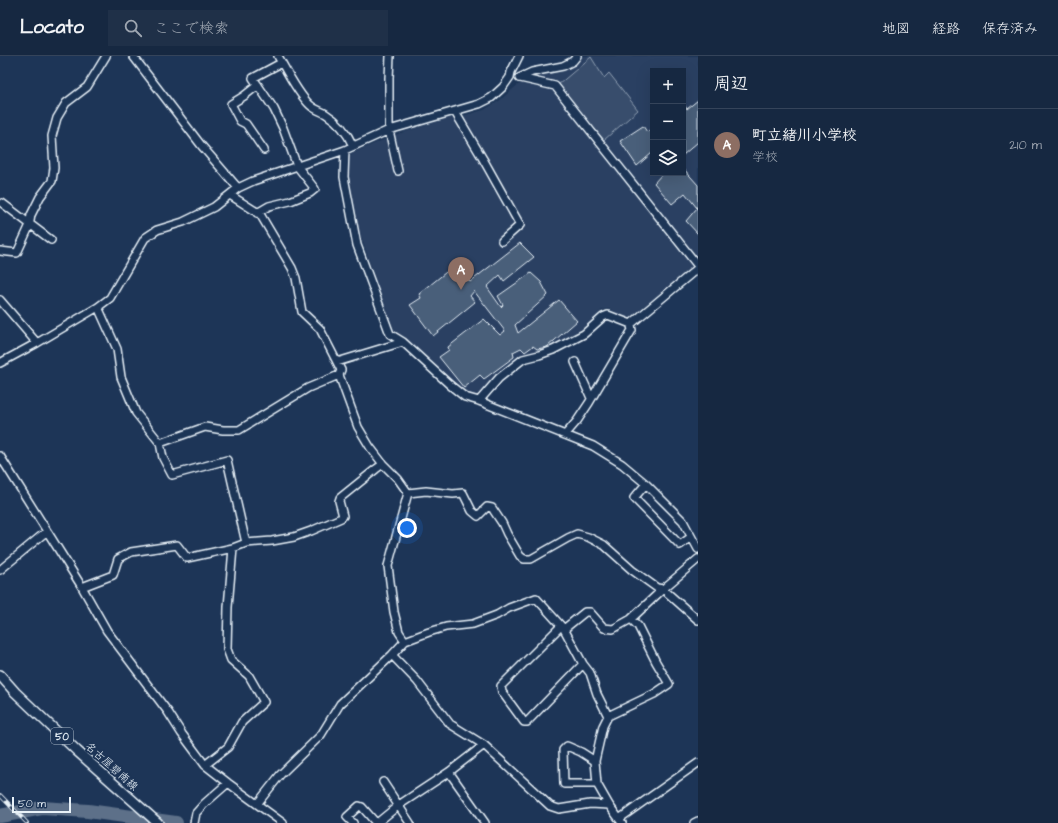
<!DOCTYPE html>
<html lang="ja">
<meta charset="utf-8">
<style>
:root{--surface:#162841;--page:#1f3048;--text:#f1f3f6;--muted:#9ea6b1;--line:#35445a;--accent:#d93025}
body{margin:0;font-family:"Architects Daughter","Klee One",sans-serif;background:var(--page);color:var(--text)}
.controls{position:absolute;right:12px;top:12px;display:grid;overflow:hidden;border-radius:0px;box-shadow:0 4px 16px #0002}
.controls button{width:36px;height:36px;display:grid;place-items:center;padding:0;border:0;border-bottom:1px solid var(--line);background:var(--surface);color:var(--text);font:20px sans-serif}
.scale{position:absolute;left:12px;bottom:10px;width:59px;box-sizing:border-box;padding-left:4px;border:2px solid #e8f1f8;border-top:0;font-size:11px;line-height:14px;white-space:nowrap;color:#e8f1f8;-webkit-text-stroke:3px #1d3557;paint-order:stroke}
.you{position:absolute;left:407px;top:472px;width:14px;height:14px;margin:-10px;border:3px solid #fff;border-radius:50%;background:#1a73e8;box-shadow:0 0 0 6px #1a73e833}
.badge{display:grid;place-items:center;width:26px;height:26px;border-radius:50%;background:var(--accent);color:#fff;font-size:13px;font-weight:700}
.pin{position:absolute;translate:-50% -33px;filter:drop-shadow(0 1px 2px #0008)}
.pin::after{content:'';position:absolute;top:21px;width:14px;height:12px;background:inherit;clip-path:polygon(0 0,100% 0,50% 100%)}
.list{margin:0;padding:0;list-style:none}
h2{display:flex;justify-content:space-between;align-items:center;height:52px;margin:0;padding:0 16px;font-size:17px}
h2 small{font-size:13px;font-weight:400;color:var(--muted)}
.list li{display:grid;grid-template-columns:26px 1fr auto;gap:12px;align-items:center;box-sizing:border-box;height:72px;padding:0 16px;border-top:1px solid var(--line)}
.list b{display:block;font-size:15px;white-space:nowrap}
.list p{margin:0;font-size:13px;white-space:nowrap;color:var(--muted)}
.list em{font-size:13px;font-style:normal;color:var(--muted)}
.icon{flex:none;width:22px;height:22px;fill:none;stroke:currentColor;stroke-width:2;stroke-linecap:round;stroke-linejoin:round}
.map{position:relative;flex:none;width:698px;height:767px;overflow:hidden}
header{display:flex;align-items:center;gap:24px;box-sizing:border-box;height:56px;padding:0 20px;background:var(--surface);border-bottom:1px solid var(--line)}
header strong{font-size:19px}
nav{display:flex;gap:22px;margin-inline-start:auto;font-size:14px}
.search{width:280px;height:36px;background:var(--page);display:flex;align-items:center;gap:10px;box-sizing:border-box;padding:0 14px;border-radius:0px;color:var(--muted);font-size:15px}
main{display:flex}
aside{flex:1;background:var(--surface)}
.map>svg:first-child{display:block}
.built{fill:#2a4162;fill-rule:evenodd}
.green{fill:#374d6c;stroke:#909fb2}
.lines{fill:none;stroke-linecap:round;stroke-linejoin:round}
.river{stroke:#5d7089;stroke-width:14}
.building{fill:#495e7a;stroke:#e8f1f8}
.minor-casing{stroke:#e8f1f8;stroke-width:10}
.major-casing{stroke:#e8f1f8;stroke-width:12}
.minor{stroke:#1d3557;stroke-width:7}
.major{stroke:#1d3557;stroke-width:9}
.rail-casing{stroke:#e8f1f8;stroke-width:4}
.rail{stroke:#1d3557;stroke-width:2.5;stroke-dasharray:8;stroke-linecap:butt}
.labels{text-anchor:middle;stroke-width:4;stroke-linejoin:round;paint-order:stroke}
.shield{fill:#1d3557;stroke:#abb9c8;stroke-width:1}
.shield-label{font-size:10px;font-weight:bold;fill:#e8f1f8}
.street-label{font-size:11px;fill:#e8f1f8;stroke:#1d3557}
</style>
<header>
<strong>Locato</strong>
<div class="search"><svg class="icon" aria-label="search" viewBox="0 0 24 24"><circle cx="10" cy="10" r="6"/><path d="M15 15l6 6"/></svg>ここで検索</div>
<nav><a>地図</a><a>経路</a><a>保存済み</a></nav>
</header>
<main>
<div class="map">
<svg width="698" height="767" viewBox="0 0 698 767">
<rect width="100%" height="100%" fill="#1d3557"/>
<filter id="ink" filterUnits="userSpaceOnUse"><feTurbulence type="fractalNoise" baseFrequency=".025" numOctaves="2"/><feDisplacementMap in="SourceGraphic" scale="8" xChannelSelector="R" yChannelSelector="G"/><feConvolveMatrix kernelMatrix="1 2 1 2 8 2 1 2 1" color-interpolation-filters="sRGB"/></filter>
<g filter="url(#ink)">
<!-- built -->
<path class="built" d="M581 0H698V208L632 262 627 263 610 253 602 254 590 267 583 276 561 286 552 291 525 298 511 307 477 339H469L427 305 404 281 393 275 361 181 352 146 349 122 350 98 395 79 453 60 462 67V60L484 54 499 45 525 23 573 9ZM653 15H683V117H653Z"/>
<!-- green -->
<path class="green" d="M591 1 604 22 609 17 638 54 604 84 558 29Z"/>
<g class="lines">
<!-- river -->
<path class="river" d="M0 760 42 752 88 755 176 767"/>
</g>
<!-- building -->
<path class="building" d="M698 44V86L683 99V47L687 53Z
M643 70 647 76 653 71V98L652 97 637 110 620 85Z
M683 112 698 129V178L686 165 697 152 685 137 672 148 654 127 663 117H683Z
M520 187 534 201 504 225 500 219 487 231 501 251 503 249 498 240 531 217 541 226 548 239 515 269 518 277 559 244 577 265 547 291 537 293 533 290 525 296 521 292 513 296 514 301 484 323 480 319 464 332 439 301 449 294 448 291 484 263 500 279 505 275 474 235 470 240 475 246 433 280 410 249 421 242 419 238 456 208 470 226Z"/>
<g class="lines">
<defs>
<path id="minor" d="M133 0 201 89 238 132
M278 0C286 14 298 38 310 49 314 53 321 55 326 58 339 66 347 76 353 90
M390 0 389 22V74L398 115
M519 22 532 16 563 10 573 5 577 0
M520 22 555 30 698 210
M258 29 244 40 231 48 240 65 246 68 264 94
M455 56 483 103 520 169 502 185
M345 94 344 121 357 189 390 278 403 286 450 329 465 341 479 345 593 390 622 408 646 428 683 465 698 493
M230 139 260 158 292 212 296 222 302 256 320 273 341 314 339 319 358 371 370 391 383 408 398 423 408 437
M2 147 51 184
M257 157 269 150 290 145 310 137 315 133 297 110 283 72 274 53 253 22 281 7
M0 195 17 197 29 171 31 159 40 141 52 125 54 112 52 80 57 62 66 47 87 31 106 0
M0 244 37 287
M98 251 117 293 121 321 136 357 160 387 205 371 223 374H239L308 332 339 319
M337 306 403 286
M575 306 591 342
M0 307 37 287 98 251 110 242 145 182 157 174 183 166 214 151 238 132 253 125 345 94 389 74 479 48 491 42 503 31 510 21 511 16 519 0
M479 345 499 322 523 303 539 299 553 294 584 278 603 261 608 259 631 268 698 212
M565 379 577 365 589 347 632 274 631 270
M160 387 163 402 172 419 227 404 246 487
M0 400 82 531 107 575 168 656 182 678 205 709 228 727 283 767
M646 428 634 442 680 489 691 481
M408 437 426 435 453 438 463 437 472 455 478 460 487 451 492 452 502 467 507 478 520 500 524 503H531L568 482 577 478 588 481 604 489 632 514 657 532 663 533 698 564
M0 514 47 475
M82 531 113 519 118 503 131 496 177 489 187 502 233 492 246 487 272 485 294 481 311 475 341 462 343 460 339 445 340 442 376 413 383 408
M561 570 501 630 502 636 524 666H527L583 608
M564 573 585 556H590L604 572 613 573 631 563 663 533 698 503
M405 585 399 576 394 556 388 510 408 437
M392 599 417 625 450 668 484 689 550 750 559 753 590 748 609 749
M608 660 654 638 669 628 656 606 638 570 631 563
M595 705 581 696 567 690 563 694 564 728H597
M205 709 228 691 242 666 264 646 249 620 231 604 227 593 228 551 233 492
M449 716 485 767
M383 726 410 767
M257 748 280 719 321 679 340 648 392 599 405 585 429 576 446 571 473 568 497 559 509 552 536 542 564 573 583 608 590 617 597 638 608 660 603 670 595 705 597 728 609 749 622 767
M619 763 698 707
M194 767 196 757 204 748 228 727
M353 767 347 761 359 750 362 751 376 767
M377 767 399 749 449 716 484 689
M694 767 698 765"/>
<path id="major" d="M0 619 15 636 77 695 158 767"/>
</defs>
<!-- minor casing -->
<use href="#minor" class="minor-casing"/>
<!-- major casing -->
<use href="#major" class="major-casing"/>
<!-- minor -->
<use href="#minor" class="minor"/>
<!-- major -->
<use href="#major" class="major"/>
<defs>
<path id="rail" d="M0 739 27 767"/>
</defs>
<!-- rail casing -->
<use href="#rail" class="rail-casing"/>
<!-- rail -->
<use href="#rail" class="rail"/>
</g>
</g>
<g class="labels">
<!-- shield labels -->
<rect class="shield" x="51" y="672" width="22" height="16" rx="3"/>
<g class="shield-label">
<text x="62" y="684">50</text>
</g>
<!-- street labels -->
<g class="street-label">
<text transform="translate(112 710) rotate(42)" y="4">名古屋碧南線</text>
</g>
</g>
</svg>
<div class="controls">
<button>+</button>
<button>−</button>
<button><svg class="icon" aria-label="layers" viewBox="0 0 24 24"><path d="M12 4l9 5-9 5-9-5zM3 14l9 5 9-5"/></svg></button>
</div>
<div class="scale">50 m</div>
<div class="you"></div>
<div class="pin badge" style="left:461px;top:234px;background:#8d6e63">A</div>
</div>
<aside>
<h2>周辺<small></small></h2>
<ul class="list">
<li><span class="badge" style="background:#8d6e63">A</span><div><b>町立緒川小学校</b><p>学校</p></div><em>210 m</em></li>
</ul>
</aside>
</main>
